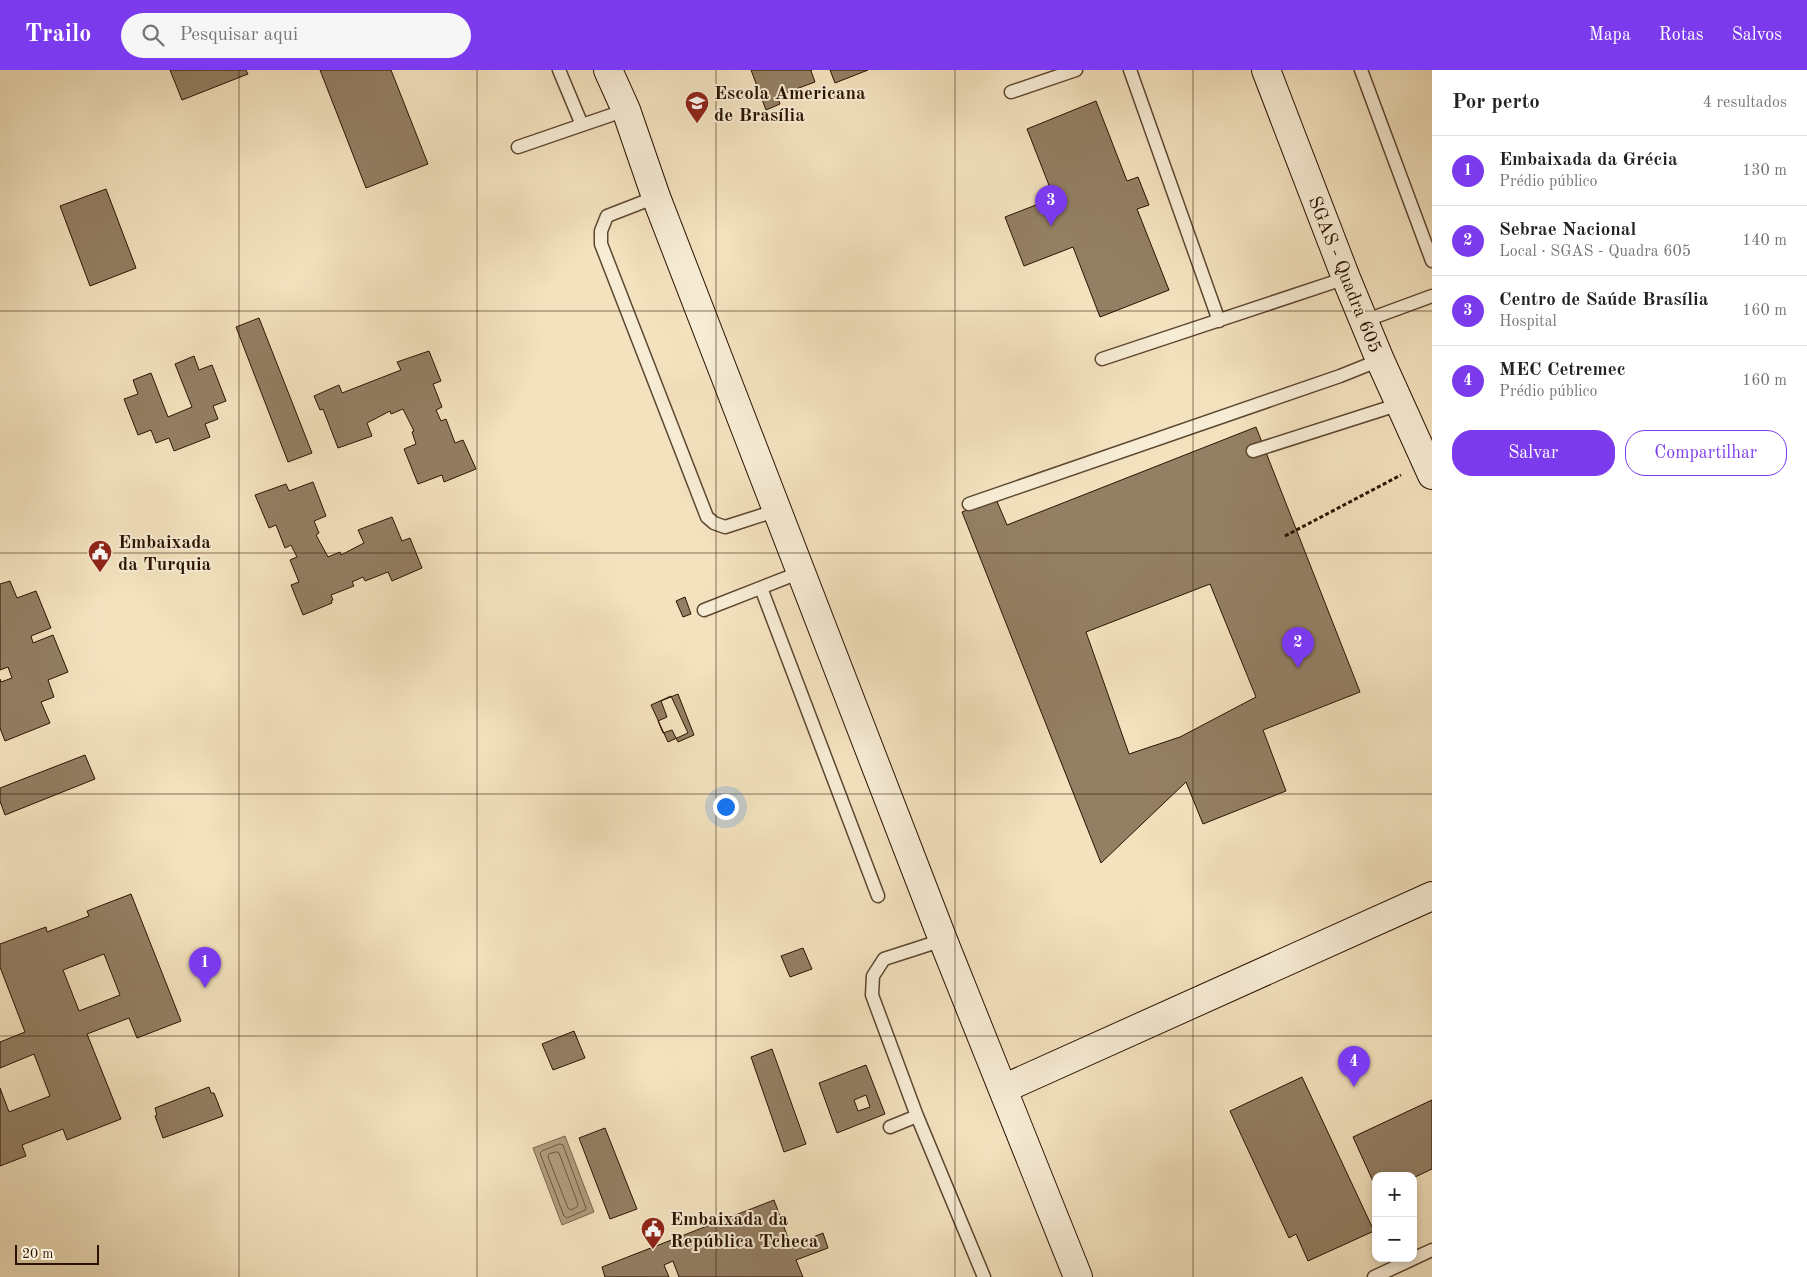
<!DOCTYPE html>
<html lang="pt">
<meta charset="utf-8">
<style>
:root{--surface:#fff;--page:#f6f6f6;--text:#222;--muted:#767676;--line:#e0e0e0;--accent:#7c3aed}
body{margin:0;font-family:"Old Standard TT",serif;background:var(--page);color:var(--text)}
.controls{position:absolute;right:15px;bottom:15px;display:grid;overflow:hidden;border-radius:10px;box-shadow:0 2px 8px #0003}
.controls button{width:45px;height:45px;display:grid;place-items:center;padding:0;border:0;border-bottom:1px solid var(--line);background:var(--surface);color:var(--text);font:25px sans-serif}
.scale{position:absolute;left:15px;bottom:12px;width:84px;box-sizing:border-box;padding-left:5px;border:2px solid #2b1300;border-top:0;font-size:14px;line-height:18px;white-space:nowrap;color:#2b1300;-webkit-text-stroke:4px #f7ecd5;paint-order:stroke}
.you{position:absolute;left:725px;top:736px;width:18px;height:18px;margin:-12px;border:4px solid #fff;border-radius:50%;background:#1a73e8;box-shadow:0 0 0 8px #1a73e833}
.badge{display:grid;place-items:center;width:32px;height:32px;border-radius:50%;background:var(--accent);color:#fff;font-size:16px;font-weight:700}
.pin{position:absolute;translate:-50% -41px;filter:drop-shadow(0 1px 2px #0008)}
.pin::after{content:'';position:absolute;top:26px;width:18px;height:15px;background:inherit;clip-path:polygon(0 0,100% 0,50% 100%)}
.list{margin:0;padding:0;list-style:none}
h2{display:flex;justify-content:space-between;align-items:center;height:65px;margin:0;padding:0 20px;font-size:21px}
h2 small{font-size:16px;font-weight:400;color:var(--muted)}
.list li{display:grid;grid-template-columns:32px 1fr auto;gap:15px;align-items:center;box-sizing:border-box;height:70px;padding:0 20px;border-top:1px solid var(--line)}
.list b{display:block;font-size:19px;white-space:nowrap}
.list p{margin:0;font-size:16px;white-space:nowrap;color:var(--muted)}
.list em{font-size:16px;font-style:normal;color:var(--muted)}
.actions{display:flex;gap:10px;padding:15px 20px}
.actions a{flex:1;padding:11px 0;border:1px solid var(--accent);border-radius:20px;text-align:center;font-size:18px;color:var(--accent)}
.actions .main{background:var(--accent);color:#fff}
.icon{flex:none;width:28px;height:28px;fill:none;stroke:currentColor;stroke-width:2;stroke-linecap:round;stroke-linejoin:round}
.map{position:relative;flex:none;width:1432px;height:1207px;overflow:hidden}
header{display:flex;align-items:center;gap:30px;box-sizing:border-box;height:70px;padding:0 25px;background:var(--accent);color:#fff}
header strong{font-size:24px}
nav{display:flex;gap:28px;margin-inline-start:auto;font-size:18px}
.search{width:350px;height:45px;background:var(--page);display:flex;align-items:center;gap:12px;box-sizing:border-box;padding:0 18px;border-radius:28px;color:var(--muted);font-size:19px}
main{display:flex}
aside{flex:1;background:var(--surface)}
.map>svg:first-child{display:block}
.water{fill:#af9c7d;stroke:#7a654b}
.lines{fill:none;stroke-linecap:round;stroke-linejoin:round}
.shore{stroke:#6d583e;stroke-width:1}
.building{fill:#937f63;stroke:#2b1300;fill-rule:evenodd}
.lane-casing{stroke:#5d4730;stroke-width:15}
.secondary-casing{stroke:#2b1300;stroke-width:30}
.path{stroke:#2b1300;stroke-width:3;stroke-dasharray:4 2.5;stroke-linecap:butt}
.lane{stroke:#f7ecd5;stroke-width:12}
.secondary{stroke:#f7ecd5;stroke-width:28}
.grid{fill:none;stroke:#2b1300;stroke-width:1;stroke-opacity:0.55}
.labels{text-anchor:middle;stroke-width:4;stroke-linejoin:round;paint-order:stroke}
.poi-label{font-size:19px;font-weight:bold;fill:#2b1300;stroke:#f7ecd5;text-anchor:start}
.street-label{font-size:19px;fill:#2b1300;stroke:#f7ecd5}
</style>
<header>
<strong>Trailo</strong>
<div class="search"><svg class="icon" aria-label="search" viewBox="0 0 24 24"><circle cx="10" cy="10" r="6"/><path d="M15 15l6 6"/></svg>Pesquisar aqui</div>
<nav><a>Mapa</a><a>Rotas</a><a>Salvos</a></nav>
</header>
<main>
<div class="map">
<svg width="1432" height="1207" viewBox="0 0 1432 1207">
<rect width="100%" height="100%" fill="#f3e2be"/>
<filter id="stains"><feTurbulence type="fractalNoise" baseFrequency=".004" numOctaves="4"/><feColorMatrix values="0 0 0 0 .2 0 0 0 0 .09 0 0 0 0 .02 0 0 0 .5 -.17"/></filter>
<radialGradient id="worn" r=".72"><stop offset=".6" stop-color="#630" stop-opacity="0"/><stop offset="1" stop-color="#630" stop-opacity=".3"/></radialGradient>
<!-- water -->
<path class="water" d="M565 1066 594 1142 562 1155 533 1078Z"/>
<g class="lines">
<!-- shore -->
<path class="shore" d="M560 1074 563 1075 586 1138 585 1140 567 1148 564 1146 540 1083 542 1081Z
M557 1082 559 1083 578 1134 577 1137 571 1140 568 1138 548 1087 549 1084Z"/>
</g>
<!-- building -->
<path class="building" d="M170 0H246L248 4 182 30Z
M320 0H391L428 94 366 118Z
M751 0H812L811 1 815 12 777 26 780 34 766 40Z
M830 0H868L835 13Z
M1096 31 1127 111 1138 107 1149 135 1137 139 1169 220 1100 247 1073 177 1024 196 1005 147 1054 128 1027 59Z
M106 119 136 198 90 216 60 136Z
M259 248 312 383 288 392 236 257Z
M429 281 441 311 433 314 442 337 436 340 441 351 446 349 455 373 463 370 476 399 444 412 442 405 418 414 404 379 416 374 412 362 414 361 403 339 391 344 390 341 367 353 372 366 338 378 323 339 320 340 314 326 339 315 342 323 401 300 397 292Z
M194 286 199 300 212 295 226 331 213 336 218 349 205 354 210 367 174 381 169 368 156 373 151 360 138 365 124 329 138 324 133 310 151 303 168 347 192 337 175 294Z
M1256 357 1360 622 1263 660 1286 721 1203 754 1186 712 1101 793 962 442 996 429 1007 455ZM1210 514 1256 627 1180 667 1129 684 1086 562Z
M313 412 326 446 314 451 319 463 316 465 328 487 340 482 341 485 364 473 358 460 392 447 402 471 410 468 422 498 392 511 388 502 365 511 363 507 352 512 354 516 331 525 333 530 331 531 332 533 303 545 291 515 299 512 290 490 297 487 291 475 285 478 276 455 269 458 255 425 286 414 289 421Z
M10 511 17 528 36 521 51 558 31 566 33 573 53 565 68 602 48 610 54 627 41 632 50 653 5 671 0 658V609L1 612 12 608 8 597 0 600V514Z
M685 527 691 544 683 547 676 531Z
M678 624 694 665 678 672 672 660 663 663 658 651 667 647 661 631Z
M671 626 688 663 668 672 651 635Z
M85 685 95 709 5 745 0 731V718Z
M131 824 181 951 137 968 129 948 87 964 121 1049 67 1070 63 1059 22 1075 26 1086 0 1096V1018L9 1042 50 1026 34 984 0 998V972L25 962 0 897V874L46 857 47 862 89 846 87 841ZM104 884 120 925 79 941 63 900Z
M803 878 812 899 790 907 781 886Z
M574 961 585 988 553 1000 542 974Z
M772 979 806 1074 784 1082 751 987Z
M866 995 885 1044 837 1063 819 1013ZM866 1025 870 1037 858 1041 854 1030Z
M1302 1007 1374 1161 1308 1191 1296 1164 1289 1168 1230 1041Z
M209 1017 211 1023H214L223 1046 163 1068 155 1046 157 1045 155 1038Z
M1432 1030V1099L1413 1108V1106H1376V1118L1353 1067Z
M605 1058 637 1139 610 1149 579 1068Z
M774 1130 791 1176 823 1163 828 1178 796 1190 803 1207H679L673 1191 664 1195 669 1207H605L602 1197Z"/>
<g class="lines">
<defs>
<path id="lane" d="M559 0 582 55 626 40
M1130 0 1219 251
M1361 0 1432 191
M1011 22 1076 0
M518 77 582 55
M656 127 607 146 601 161V174L707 447 714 453 725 457 778 440
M1364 251 1432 226
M1102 289 1346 208
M1253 381 1400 334
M969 434 1340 306 1380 290
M761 518 878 826
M704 540 801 502
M943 870 884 889 873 906 872 925 917 1046 984 1207
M890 1057 917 1046
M1374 1207 1432 1180"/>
<path id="secondary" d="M608 0 626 40 656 127 943 870 1078 1207
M1266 0 1346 208 1380 290 1432 405
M1003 1019 1432 826"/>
</defs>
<!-- lane casing -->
<use href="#lane" class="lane-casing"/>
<!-- secondary casing -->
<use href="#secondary" class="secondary-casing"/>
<!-- path -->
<path class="path" d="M1285 466 1401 405"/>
<!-- lane -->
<use href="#lane" class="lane"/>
<!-- secondary -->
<use href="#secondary" class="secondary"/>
</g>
<!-- grid -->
<path class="grid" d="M239 0V1207M477 0V1207M716 0V1207M955 0V1207M1193 0V1207M0 241H1432M0 483H1432M0 724H1432M0 966H1432"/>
<!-- icons -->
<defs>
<symbol id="school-pin" viewBox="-11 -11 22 30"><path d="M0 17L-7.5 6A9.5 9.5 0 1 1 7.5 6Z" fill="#8f2418" stroke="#f7ecd5"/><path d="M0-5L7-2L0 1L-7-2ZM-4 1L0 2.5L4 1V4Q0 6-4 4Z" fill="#fff"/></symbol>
<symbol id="civic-pin" viewBox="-11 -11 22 30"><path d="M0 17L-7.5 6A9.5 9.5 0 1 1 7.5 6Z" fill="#8f2418" stroke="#f7ecd5"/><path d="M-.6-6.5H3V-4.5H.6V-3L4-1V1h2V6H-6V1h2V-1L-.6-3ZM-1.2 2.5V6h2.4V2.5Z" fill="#fff"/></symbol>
</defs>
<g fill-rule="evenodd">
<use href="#school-pin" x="683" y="19" width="28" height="38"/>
<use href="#civic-pin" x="86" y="468" width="28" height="38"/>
<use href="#civic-pin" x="639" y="1145" width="28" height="38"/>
</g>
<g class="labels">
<!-- poi labels -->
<g class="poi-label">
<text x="714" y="29">Escola Americana<tspan x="714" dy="22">de Brasília</tspan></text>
<text x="118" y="478">Embaixada<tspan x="118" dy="22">da Turquia</tspan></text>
<text x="670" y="1155">Embaixada da<tspan x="670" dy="22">República Tcheca</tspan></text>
</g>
<!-- street labels -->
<g class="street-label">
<text transform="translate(1346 204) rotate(68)" y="7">SGAS - Quadra 605</text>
</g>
</g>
<rect width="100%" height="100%" filter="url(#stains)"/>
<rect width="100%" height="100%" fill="url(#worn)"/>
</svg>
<div class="controls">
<button>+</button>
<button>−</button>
</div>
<div class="scale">20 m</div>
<div class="you"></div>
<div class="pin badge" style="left:205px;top:918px">1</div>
<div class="pin badge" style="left:1298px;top:598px">2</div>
<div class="pin badge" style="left:1051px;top:156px">3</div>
<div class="pin badge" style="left:1354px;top:1017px">4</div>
</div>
<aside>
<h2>Por perto<small>4 resultados</small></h2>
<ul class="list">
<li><span class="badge">1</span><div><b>Embaixada da Grécia</b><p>Prédio público</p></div><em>130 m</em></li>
<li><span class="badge">2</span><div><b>Sebrae Nacional</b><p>Local · SGAS - Quadra 605</p></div><em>140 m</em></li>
<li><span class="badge">3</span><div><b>Centro de Saúde Brasília</b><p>Hospital</p></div><em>160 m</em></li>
<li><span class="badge">4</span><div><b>MEC Cetremec</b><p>Prédio público</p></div><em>160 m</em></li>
</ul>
<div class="actions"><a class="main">Salvar</a><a>Compartilhar</a></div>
</aside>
</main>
